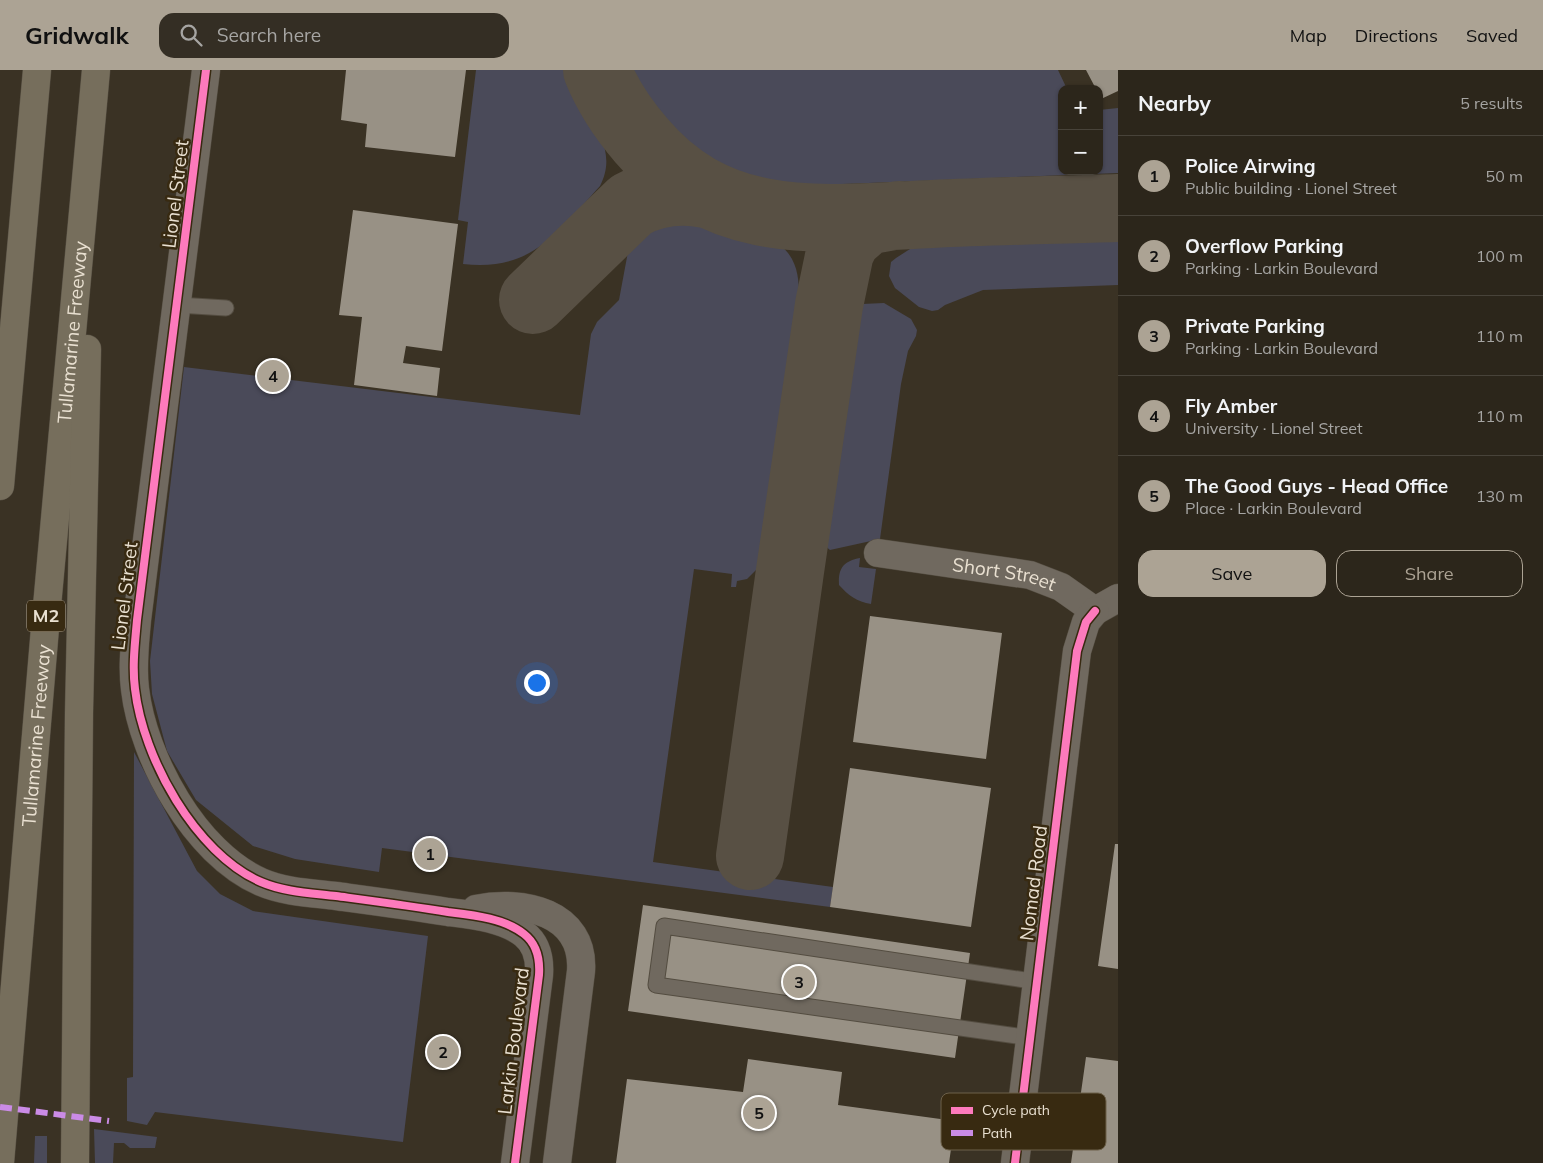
<!DOCTYPE html>
<meta charset="utf-8">
<style>
:root{--surface:#2c261b;--page:#342e24;--text:#f1f3f6;--muted:#a6a5a3;--line:#48433a;--accent:#aca394}
body{margin:0;font-family:Mulish,sans-serif;background:var(--page);color:var(--text)}
.controls{position:absolute;right:15px;top:15px;display:grid;overflow:hidden;border-radius:10px;box-shadow:0 1px 4px #0004}
.controls button{width:45px;height:45px;display:grid;place-items:center;padding:0;border:0;border-bottom:1px solid var(--line);background:var(--surface);color:var(--text);font:25px sans-serif}
.you{position:absolute;left:536px;top:612px;width:18px;height:18px;margin:-12px;border:4px solid #fff;border-radius:50%;background:#1a73e8;box-shadow:0 0 0 8px #1a73e833}
.badge{display:grid;place-items:center;width:32px;height:32px;border-radius:50%;background:var(--accent);color:#111;font-size:16px;font-weight:700}
.pin{position:absolute;translate:-50% -50%;border:2px solid #fff;box-shadow:0 1px 5px #0006}
.list{margin:0;padding:0;list-style:none}
h2{display:flex;justify-content:space-between;align-items:center;height:65px;margin:0;padding:0 20px;font-size:21px}
h2 small{font-size:16px;font-weight:400;color:var(--muted)}
.list li{display:grid;grid-template-columns:32px 1fr auto;gap:15px;align-items:center;box-sizing:border-box;height:80px;padding:0 20px;border-top:1px solid var(--line)}
.list b{display:block;font-size:19px;white-space:nowrap}
.list p{margin:0;font-size:16px;white-space:nowrap;color:var(--muted)}
.list em{font-size:16px;font-style:normal;color:var(--muted)}
.actions{display:flex;gap:10px;padding:15px 20px}
.actions a{flex:1;padding:11px 0;border:1px solid var(--accent);border-radius:15px;text-align:center;font-size:18px;color:var(--accent)}
.actions .main{background:var(--accent);color:#111}
.icon{flex:none;width:28px;height:28px;fill:none;stroke:currentColor;stroke-width:2;stroke-linecap:round;stroke-linejoin:round}
.map{position:relative;flex:none;width:1118px;height:1093px;overflow:hidden}
header{display:flex;align-items:center;gap:30px;box-sizing:border-box;height:70px;padding:0 25px;background:var(--accent);color:#111}
header strong{font-size:24px}
nav{display:flex;gap:28px;margin-inline-start:auto;font-size:18px}
.search{width:350px;height:45px;background:var(--page);display:flex;align-items:center;gap:12px;box-sizing:border-box;padding:0 18px;border-radius:15px;color:var(--muted);font-size:19px}
main{display:flex}
aside{flex:1;background:var(--surface)}
.map>svg:first-child{display:block}
.green{fill:#4a4a59}
.lines{fill:none;stroke-linecap:round;stroke-linejoin:round}
.taxiway{stroke:#585044;stroke-width:68}
.building{fill:#989185}
.service-casing{stroke:#544d41;stroke-width:17}
.minor-casing{stroke:#544d41;stroke-width:29}
.motorway-casing{stroke:#544d41;stroke-width:29}
.service{stroke:#70695f;stroke-width:15}
.minor{stroke:#70695f;stroke-width:28}
.motorway{stroke:#766e5c;stroke-width:28}
.quiet{stroke:#ca8be6;stroke-width:6;stroke-dasharray:12 6;stroke-linecap:butt}
.cycleway-casing{stroke:#382a11;stroke-width:11}
.cycleway{stroke:#fd7abc;stroke-width:8}
.labels{text-anchor:middle;stroke-width:5;stroke-linejoin:round;paint-order:stroke}
.shield{fill:#382a11;stroke:#b4a997;stroke-width:1}
.shield-label{font-size:18px;font-weight:bold;fill:#e9e0d1}
.street-label{font-size:19px;fill:#e9e0d1;stroke:#382a11}
.key{fill:#382a11;stroke:#6d614b;stroke-width:1}
.key-label{font-size:14px;fill:#e9e0d1}
</style>
<header>
<strong>Gridwalk</strong>
<div class="search"><svg class="icon" aria-label="search" viewBox="0 0 24 24"><circle cx="10" cy="10" r="6"/><path d="M15 15l6 6"/></svg>Search here</div>
<nav><a>Map</a><a>Directions</a><a>Saved</a></nav>
</header>
<main>
<div class="map">
<svg width="1118" height="1093" viewBox="0 0 1118 1093">
<rect width="100%" height="100%" fill="#3a3224"/>
<!-- green -->
<path class="green" d="M476 0H565C577 41 623 71 600 116 558 162 532 202 463 194L468 152 458 150Z
M625 0H1058L1067 19H1062V101H1099V40L1118 38V103L818 115C769 112 724 106 685 74 676 68 669 58 661 49 648 36 633 18 625 0Z
M678 154C708 153 768 156 788 183 798 196 799 211 799 227L760 496 747 509 737 511 736 517H731L732 504 694 499 653 792 833 817 830 837 382 778 379 802 295 789 253 776 196 730 167 681 152 624 150 591 184 297 580 345 591 264 597 252 619 230 630 171 657 159Z
M1118 157V215L983 220 945 235 938 240 932 241 919 237 895 218 889 206 891 192 896 188 910 179 946 164Z
M884 233 911 249 917 260 916 266 908 281 901 314 880 469 830 480 823 474 857 239 862 234Z
M860 488 859 497 876 499 871 534C857 532 848 525 839 515 838 499 843 491 860 488Z
M134 682 189 786 197 801 220 824 253 841 428 866 403 1072 155 1042 147 1055 127 1051V1008L133 1007Z
M94 1059 157 1067 155 1078H130L124 1073H114L113 1093H95Z
M35 1066H47V1093H34Z"/>
<g class="lines">
<!-- taxiway -->
<path class="taxiway" d="M597 0C608 27 622 48 641 70 720 164 822 149 932 144 994 141 1056 140 1118 138
M533 230 631 135C655 122 679 119 706 124
M750 786 790 501 829 235 840 182 847 168 863 154 871 150 899 145"/>
</g>
<!-- building -->
<path class="building" d="M346 0H466L455 87 365 77 367 54 341 50Z
M1086 0H1118V21L1101 29 1099 19H1096Z
M353 140 458 154 442 281 406 276 403 293 440 298 437 326 354 315 362 247 339 245Z
M870 546 1002 563 986 689 853 672Z
M850 698 991 718 971 857 830 837Z
M1115 774H1118V899L1098 896Z
M643 835 970 883 955 988 628 941Z
M1086 987 1118 991V1093H1071Z
M748 989 842 1002 838 1035 955 1051 949 1093H616L627 1009 743 1022Z"/>
<g class="lines">
<defs>
<path id="service" d="M178 235 226 238
M1031 968 656 915 664 856 1038 912"/>
<g id="minor">
<path d="M206 0 137 550C135 573 132 596 135 619 143 688 195 783 261 812 284 822 311 823 336 826 373 831 411 836 448 842 473 845 504 848 524 864 537 874 540 890 539 905L515 1093"/>
<path id="s1" d="M878 483 1030 505 1061 517 1095 541 1118 528"/>
<path d="M476 839C522 829 585 842 581 901L557 1093"/>
<path d="M1015 1093 1077 581 1086 552 1095 541"/>
</g>
<g id="motorway">
<path d="M0 416 37 0"/>
<path id="s2" d="M0 1093 45 558 96 0"/>
<path d="M75 1093 79 643 87 279"/>
</g>
</defs>
<!-- service casing -->
<use href="#service" class="service-casing"/>
<!-- minor casing -->
<use href="#minor" class="minor-casing"/>
<!-- motorway casing -->
<use href="#motorway" class="motorway-casing"/>
<!-- service -->
<use href="#service" class="service"/>
<!-- minor -->
<use href="#minor" class="minor"/>
<!-- motorway -->
<use href="#motorway" class="motorway"/>
<!-- quiet -->
<path class="quiet" d="M0 1037 109 1051"/>
<defs>
<path id="cycleway" d="M206 0 137 550C135 573 132 596 135 619 143 688 195 783 261 812 284 822 311 823 336 826 373 831 411 836 448 842 473 845 504 848 524 864 537 874 540 890 539 905L515 1093
M1015 1093 1077 581 1086 552 1095 541"/>
</defs>
<!-- cycleway casing -->
<use href="#cycleway" class="cycleway-casing"/>
<!-- cycleway -->
<use href="#cycleway" class="cycleway"/>
</g>
<g class="labels">
<!-- shield labels -->
<rect class="shield" x="27" y="530.5" width="38" height="31" rx="4"/>
<g class="shield-label">
<text x="46" y="552">M2</text>
</g>
<!-- street labels -->
<g class="street-label">
<text transform="translate(175 124) rotate(-83)" y="7">Lionel Street</text>
<text dy="7" stroke="none"><textPath href="#s2" startOffset="834">Tullamarine Freeway</textPath></text>
<text dy="7" stroke="none"><textPath href="#s1" startOffset="128">Short Street</textPath></text>
<text transform="translate(124 526) rotate(-83)" y="7">Lionel Street</text>
<text dy="7" stroke="none"><textPath href="#s2" startOffset="429">Tullamarine Freeway</textPath></text>
<text transform="translate(1033 813) rotate(-83)" y="7">Nomad Road</text>
<text transform="translate(513 971) rotate(-83)" y="7">Larkin Boulevard</text>
</g>
</g>
<!-- legend -->
<rect x="941" y="1023" width="165" height="57" rx="8" class="key"/>
<rect x="951" y="1037" width="22" height="7" fill="#fd7abc"/>
<rect x="951" y="1060" width="22" height="6" fill="#ca8be6"/>
<g class="key-label">
<text x="982" y="1045">Cycle path</text>
<text x="982" y="1068">Path</text>
</g>
</svg>
<div class="controls">
<button>+</button>
<button>−</button>
</div>
<div class="you"></div>
<div class="pin badge" style="left:430px;top:784px">1</div>
<div class="pin badge" style="left:443px;top:982px">2</div>
<div class="pin badge" style="left:799px;top:912px">3</div>
<div class="pin badge" style="left:273px;top:306px">4</div>
<div class="pin badge" style="left:759px;top:1043px">5</div>
</div>
<aside>
<h2>Nearby<small>5 results</small></h2>
<ul class="list">
<li><span class="badge">1</span><div><b>Police Airwing</b><p>Public building · Lionel Street</p></div><em>50 m</em></li>
<li><span class="badge">2</span><div><b>Overflow Parking</b><p>Parking · Larkin Boulevard</p></div><em>100 m</em></li>
<li><span class="badge">3</span><div><b>Private Parking</b><p>Parking · Larkin Boulevard</p></div><em>110 m</em></li>
<li><span class="badge">4</span><div><b>Fly Amber</b><p>University · Lionel Street</p></div><em>110 m</em></li>
<li><span class="badge">5</span><div><b>The Good Guys - Head Office</b><p>Place · Larkin Boulevard</p></div><em>130 m</em></li>
</ul>
<div class="actions"><a class="main">Save</a><a>Share</a></div>
</aside>
</main>
